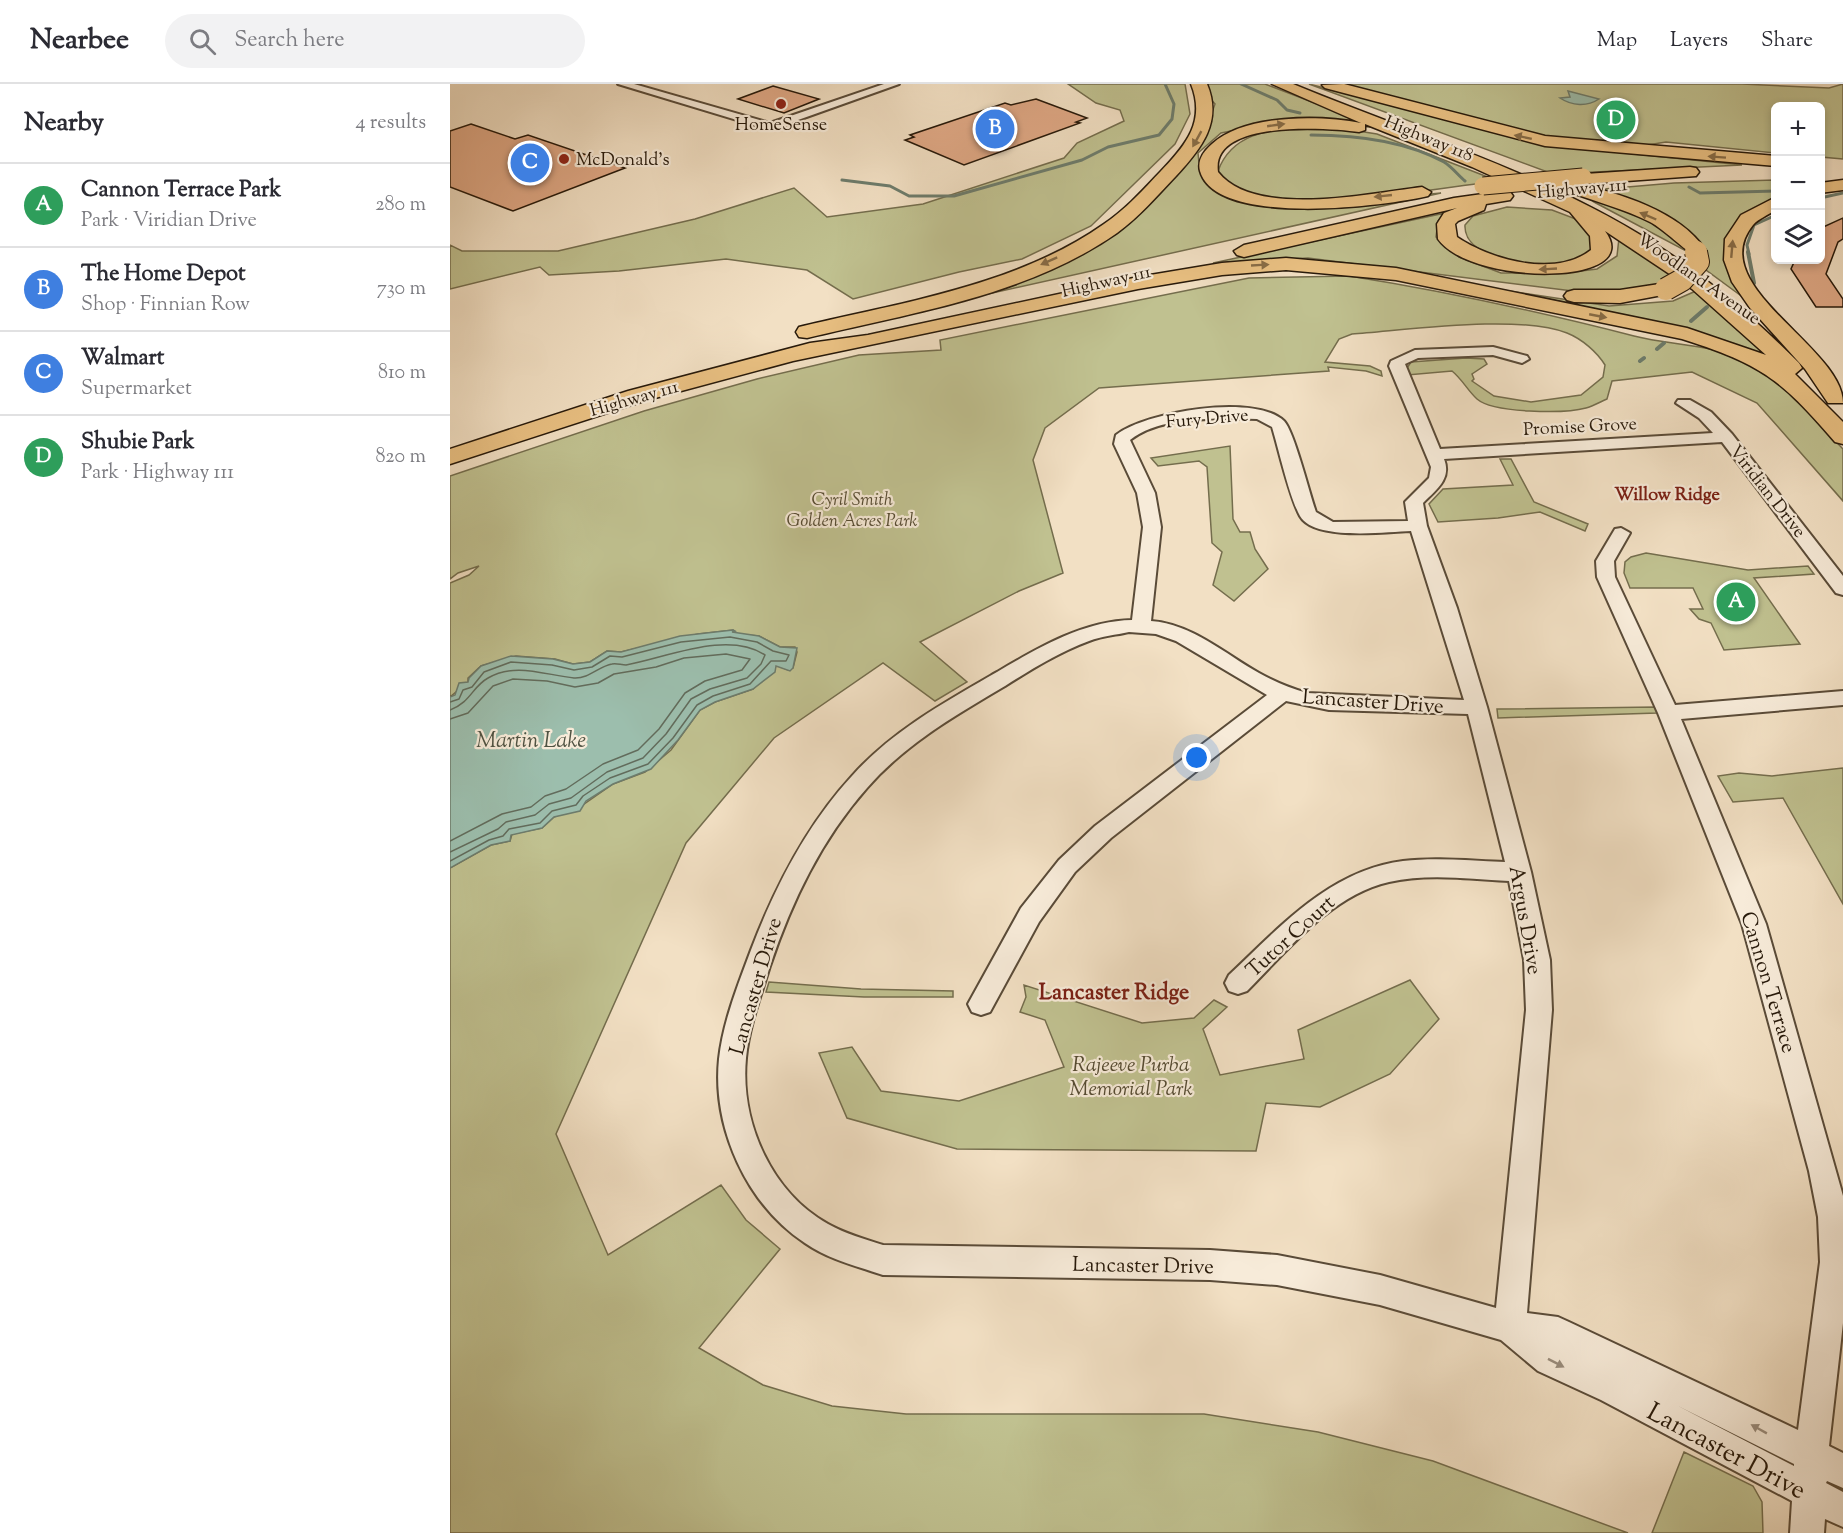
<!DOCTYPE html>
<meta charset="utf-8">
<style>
:root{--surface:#fff;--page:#f2f2f3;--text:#2b2b33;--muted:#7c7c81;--line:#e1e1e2;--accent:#8f2418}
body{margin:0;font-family:"Sorts Mill Goudy",serif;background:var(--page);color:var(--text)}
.controls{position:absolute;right:18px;top:18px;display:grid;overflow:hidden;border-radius:9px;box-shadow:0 3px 9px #0003}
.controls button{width:54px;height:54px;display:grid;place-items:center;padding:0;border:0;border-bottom:2px solid var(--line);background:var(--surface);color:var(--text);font:30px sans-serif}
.you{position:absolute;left:747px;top:674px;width:21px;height:21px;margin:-15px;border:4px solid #fff;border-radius:50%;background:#1a73e8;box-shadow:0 0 0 9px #1a73e833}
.badge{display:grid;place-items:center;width:39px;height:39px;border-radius:50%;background:var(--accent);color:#fff;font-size:20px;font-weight:700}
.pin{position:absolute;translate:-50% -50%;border:3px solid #fff;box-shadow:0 2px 6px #0006}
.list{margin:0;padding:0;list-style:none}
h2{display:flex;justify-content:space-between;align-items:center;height:78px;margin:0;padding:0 24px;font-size:26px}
h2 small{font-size:20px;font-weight:400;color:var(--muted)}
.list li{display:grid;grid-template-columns:39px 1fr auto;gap:18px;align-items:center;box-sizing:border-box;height:84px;padding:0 24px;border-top:2px solid var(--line)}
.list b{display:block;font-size:22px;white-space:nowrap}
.list p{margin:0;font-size:20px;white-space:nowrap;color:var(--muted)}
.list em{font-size:20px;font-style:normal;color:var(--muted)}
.icon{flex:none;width:33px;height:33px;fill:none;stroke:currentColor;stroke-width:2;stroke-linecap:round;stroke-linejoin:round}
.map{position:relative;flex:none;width:1393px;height:1449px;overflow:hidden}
header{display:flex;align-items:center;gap:36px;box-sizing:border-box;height:84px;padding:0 30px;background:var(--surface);border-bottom:2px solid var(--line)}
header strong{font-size:28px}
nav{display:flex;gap:33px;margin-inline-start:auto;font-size:21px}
.search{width:420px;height:54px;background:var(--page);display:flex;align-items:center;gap:15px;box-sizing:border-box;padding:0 21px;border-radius:33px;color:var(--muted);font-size:22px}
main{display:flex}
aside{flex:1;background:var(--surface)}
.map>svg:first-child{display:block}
.green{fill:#c0c190;stroke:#746d4d;stroke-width:1.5}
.water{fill:#9cbead;stroke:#6d7c6c;stroke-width:1.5}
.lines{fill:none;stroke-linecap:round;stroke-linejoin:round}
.shore{stroke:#626c5c;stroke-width:1.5}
.stream-far1{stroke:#6d7c6c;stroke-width:3}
.stream{stroke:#6d7c6c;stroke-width:4}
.building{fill:#dfa885;stroke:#27190a;stroke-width:1.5}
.minor-casing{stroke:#5a4b38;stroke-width:4}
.highway-casing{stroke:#27190a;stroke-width:3}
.minor{fill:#f7ebd9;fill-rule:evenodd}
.highway{fill:#e9c082;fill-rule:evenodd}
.highway-bridge-far1-casing{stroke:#27190a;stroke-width:19;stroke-linecap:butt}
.highway-bridge-casing{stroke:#27190a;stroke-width:24;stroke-linecap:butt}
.highway-bridge-far1{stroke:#e9c082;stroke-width:17}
.highway-bridge{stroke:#e9c082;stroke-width:22}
.oneway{fill:#886c46}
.oneway2{fill:#998c7c}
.poi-dot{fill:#8f2418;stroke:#f7ebd9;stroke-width:2}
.labels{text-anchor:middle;stroke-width:4.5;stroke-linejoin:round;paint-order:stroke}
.far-poi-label{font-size:18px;fill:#27190a;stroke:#f7ebd9}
.far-street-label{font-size:18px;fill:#27190a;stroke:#f7ebd9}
.far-neighbourhood-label{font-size:18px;font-weight:bold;fill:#7a1f14;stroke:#f7ebd9}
.far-park-label{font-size:18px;font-style:italic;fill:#554b32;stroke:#f7ebd9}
.street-label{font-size:21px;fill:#27190a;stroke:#f7ebd9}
.park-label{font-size:21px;font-style:italic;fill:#554b32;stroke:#f7ebd9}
.water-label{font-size:22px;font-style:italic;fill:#505343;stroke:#f7ebd9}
.neighbourhood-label{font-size:22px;font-weight:bold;fill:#7a1f14;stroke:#f7ebd9}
.near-street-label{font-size:26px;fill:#27190a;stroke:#f7ebd9}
</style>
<header>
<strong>Nearbee</strong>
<div class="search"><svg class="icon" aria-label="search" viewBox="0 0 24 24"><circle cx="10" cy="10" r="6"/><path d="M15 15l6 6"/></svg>Search here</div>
<nav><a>Map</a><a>Layers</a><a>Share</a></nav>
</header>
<main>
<aside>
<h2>Nearby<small>4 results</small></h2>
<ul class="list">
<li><span class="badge" style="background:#2e9e5b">A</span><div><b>Cannon Terrace Park</b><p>Park · Viridian Drive</p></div><em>280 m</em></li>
<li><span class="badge" style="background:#3f7fe0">B</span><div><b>The Home Depot</b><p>Shop · Finnian Row</p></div><em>730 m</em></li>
<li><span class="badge" style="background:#3f7fe0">C</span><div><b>Walmart</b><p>Supermarket</p></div><em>810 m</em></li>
<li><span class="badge" style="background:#2e9e5b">D</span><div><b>Shubie Park</b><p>Park · Highway 111</p></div><em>820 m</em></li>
</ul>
</aside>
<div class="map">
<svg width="1393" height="1449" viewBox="0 0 1393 1449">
<rect width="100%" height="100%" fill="#f2e0c4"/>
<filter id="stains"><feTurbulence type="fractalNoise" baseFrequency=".00333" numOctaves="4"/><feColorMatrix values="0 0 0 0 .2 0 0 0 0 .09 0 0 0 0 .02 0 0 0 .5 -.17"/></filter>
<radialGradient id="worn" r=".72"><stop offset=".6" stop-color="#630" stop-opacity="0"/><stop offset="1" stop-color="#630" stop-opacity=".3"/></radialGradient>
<!-- green -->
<path class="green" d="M618 0H735L740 30 725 60 641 142 572 175 509 188 403 215 357 186 276 175 169 187 99 191 90 183 0 205V161L12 167H108L245 135 344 104 377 133 473 120 614 74 627 59 674 37 670 26 646 19Z
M747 0H815L930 44 838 36 771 49 748 69 749 79 755 88 796 115 908 117 991 109 444 231 544 198 647 155 751 59 765 20Z
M859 0 1096 61 1292 81 1103 90Z
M875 0H1292L1379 4 1393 0V75L1371 73 1370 22H1326L1325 69 1216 58 1191 62 1057 50Z
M870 41 927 50 1048 97C986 104 831 135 781 100 776 97 772 91 768 87 784 43 831 46 870 41Z
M1325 96V115L1286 140 1294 214 1252 183 1250 164 1142 106 1224 99Z
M1137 113 1223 144 1236 167 1144 118Z
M1057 123 1102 126 1139 140 1147 168C1138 172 1127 178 1117 179 1090 184 1013 177 1015 141L1023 132Z
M995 129 988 137 986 153 1009 173 1051 189H1115L1147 185 1167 172 1169 154 1228 190C1203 212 1154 209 1123 207L858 174 763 179Z
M899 192C995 207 1090 228 1184 252 1223 262 1263 259 1299 279 1336 298 1365 336 1393 365V417L1307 319 1242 288 1162 297 1157 315C1150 318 1143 322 1136 324 1114 330 1043 329 1027 315 1018 307 1012 295 1002 287L957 291 955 287 961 278 1016 274 1034 275 1037 280 1022 290 1024 295 1022 297 1044 312 1081 318 1131 311 1153 293 1155 281C1147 268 1132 255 1117 249 1067 230 958 246 902 250L889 255 875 278 920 282 931 287 932 292 916 287 878 283 879 287 649 304 595 344 583 376 613 489 569 507 470 558 517 598 485 617 433 579 324 654 236 759 106 1050 158 1171 271 1101 296 1136 330 1165 249 1264 313 1301 382 1322 456 1330H754L868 1348 983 1377 1178 1449H0V784L41 761 60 757 62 750 92 744 104 733 134 720 163 700 195 688 221 666 250 626 265 618 303 605 326 581 338 586 343 584 347 568 345 563H330L309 552 284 550 283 546 248 550 171 568 157 567 140 578 123 580 105 575 66 572 31 582 18 594V598L0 613V499L19 491 29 482 8 489 0 495V392L194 327 307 295 409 271 491 266 490 256 799 194Z
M1026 202 1159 222 1223 217 1246 207 1330 280 1208 242 1128 221H1105Z
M780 362 783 435 790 448H800L805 465 818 485 784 517 763 501 772 468 762 459 757 383 749 377 708 382 701 374Z
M1050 375H1061L1084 418 1138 440 1135 447 1090 428 1048 434 988 438 979 420 993 405 1063 401Z
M1196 469 1298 486 1358 482 1364 490 1304 494 1350 560 1274 566 1261 539 1249 535 1240 525H1253L1243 504H1180L1174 489 1175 478 1181 473Z
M1206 623 1207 629 1048 634 1047 625Z
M1393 684V820L1333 714 1283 718 1268 692 1289 689 1322 692Z
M960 896 989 935 940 990 870 1023 816 1019 806 1067 507 1065 397 1034 369 969 402 963 431 1007 509 1017 614 983 595 936 570 928 576 913 574 901 692 939 744 934 764 916 777 923 753 945 770 991 854 975 848 946Z
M319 898 411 905 503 907V913H414L316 908Z
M1234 1368 1303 1402 1312 1418 1313 1449H1202Z"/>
<!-- water -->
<path class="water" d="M1118 7 1149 15C1137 23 1122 22 1110 14L1120 13Z
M283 546 285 547 282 548 309 552 330 563 347 564 343 584 340 587 326 582 325 588 303 605 265 618 250 626 228 656 201 685 163 700 136 717 130 727 104 733 92 744 61 751 60 757 41 761 0 784V613L5 611 9 599 18 598 19 594 31 582 61 572 103 575 123 580 140 578 157 567 171 568 230 552Z"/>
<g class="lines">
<!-- shore -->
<path class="shore" d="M0 618 9 615 13 606 22 603 34 588 61 578 102 581 124 586 142 583 160 572 172 573 231 558 280 553 307 558 323 567 339 571 336 577H321L300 600 263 612 247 621 223 654 198 680 160 694 133 712 126 721 102 727 90 739 59 745 53 752 39 756 0 777
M0 626C21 618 22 603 38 594 65 578 95 591 124 594 139 595 149 582 162 580 167 579 171 581 176 581 216 574 277 546 315 571L311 580 297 594 260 605 241 615 216 650 193 674 157 688 121 714 99 720 85 731 56 738 48 745 0 768
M0 635 18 629 43 602 63 595 97 597 125 603 148 599 164 590 206 583 234 574 276 570 300 575 292 586 255 597 235 609 209 645 188 666 153 680 116 705 95 712 81 723 52 730 0 757"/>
<!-- stream-far1 -->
<path class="stream-far1" d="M791 0 827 16 837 26 850 29
M861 51C904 51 955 57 994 78 1002 83 1008 91 1015 97
M392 96 440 102 459 112H504L632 76 658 63 709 51 722 35 724 20 715 0
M1239 103 1250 109 1326 107
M1370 114 1393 109
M1299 170 1297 161 1304 141 1326 131"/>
<!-- stream -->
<path class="stream" d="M1298 168 1304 199
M1241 237 1257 223
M1207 265 1214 259
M1190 277 1194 274"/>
</g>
<!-- building -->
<path class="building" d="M323 2 369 15 334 29 288 15Z
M586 15 637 34 626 38 630 39 514 81 455 56 464 53 460 51 555 19 561 21Z
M21 40 65 55 78 51 175 84 63 127 0 103V47Z
M1393 134V155L1388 158 1376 190 1393 215V223H1366L1341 185 1345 176H1371V144Z"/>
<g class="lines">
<defs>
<path id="minor" d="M168 0H184L320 39 434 0H449L320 46Z
M1043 263 1077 272 1079 275 1072 279 1043 271 968 274 955 280 990 365 1263 349 1249 334 1226 319 1228 316H1240L1261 328 1282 350 1393 492V511L1386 509 1272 358 994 375C1002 395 986 406 973 419L977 442 1007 524 1037 623 1081 788 1100 876 1102 926 1077 1229 1108 1233 1119 1238 1348 1346 1370 1178 1368 1133 1359 1087 1292 840 1208 629 1147 493 1146 477 1165 445 1171 444 1180 449 1164 477 1165 493 1225 621 1393 607V621L1231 635 1316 840 1393 1112V1239L1379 1362 1393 1369V1404L1377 1397 1376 1399 1393 1408V1443L1375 1435 1374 1449H1340L1342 1417 1151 1316 1088 1287 1051 1256 930 1221 827 1201 760 1196 433 1191C406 1182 378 1175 355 1159 297 1121 262 1044 269 975 273 938 288 901 301 866 325 803 356 742 402 692 442 647 495 618 547 588 588 564 633 537 682 536L693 443 687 409 664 360 666 351C695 328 805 309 834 337 844 347 860 412 866 428L883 438 958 437 955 418 979 394 981 383 939 282 941 277 965 266ZM774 334 807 335 822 343C829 366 839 412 850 432 864 457 935 448 961 447L1014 616 857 609C840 604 825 598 809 589 775 570 742 540 701 537L711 443 705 409 680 356C705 336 743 336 774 334ZM679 548 706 550 726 557 817 611 645 742 609 776 571 824 518 920 522 928 531 931 540 928 589 838 625 788 661 754 836 617 879 626 1018 630 1055 778C1021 777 987 773 953 777 880 786 829 844 779 891L775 899 779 907 788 910 797 907C837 867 881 811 939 798 978 789 1020 795 1059 797L1074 876 1076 926 1046 1224 930 1191 827 1171 760 1166 433 1161C414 1155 396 1150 378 1140 321 1108 290 1038 296 974 299 942 311 912 320 882 342 817 371 756 417 704 455 660 506 631 555 602 582 585 609 568 639 557 652 552 666 551 679 548ZM1228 1322 1344 1380V1382Z"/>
<path id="highway" d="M741 0H757C773 38 751 65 726 92 707 112 689 133 667 149 577 212 461 229 357 254L349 253 346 248 349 243C452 218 566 202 654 140 676 125 693 106 711 87 736 61 756 37 741 0Z
M822 0H843C964 50 1094 89 1205 160 1258 194 1305 235 1349 279L1352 284 1345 290 1393 338V360L1385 358C1331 295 1311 280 1232 255L946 196 836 186 772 191 688 205 343 277 194 317 0 380V365L178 307 360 259 418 251 688 193 772 179 836 174 946 184 1237 244 1316 271 1242 205 1155 147C1197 203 1021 202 988 155L987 140 994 129 1007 124 794 173 787 171 784 167 794 161 1004 114 1054 107 1060 108 1063 112 1060 116 1036 120 1034 126 1008 137 1005 140 1007 153C1041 176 1105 194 1141 166L1140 152 1120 128 1022 83 915 40V46L909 48C878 44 760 35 768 88 805 135 920 109 972 103L981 108 978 112C936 122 766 144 750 87 747 76 754 67 762 60 795 30 870 31 911 39Z
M894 0 1095 52 1326 72V82L1095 62 875 4 872 1Z
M1240 83 1246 84 1249 88 1246 92 1135 100 1126 95 1135 90Z
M1393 96V106L1370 109V99Z
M1126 99C1170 110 1228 126 1255 165L1245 171C1236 168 1214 145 1200 138 1175 125 1146 118 1120 108L1117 104Z
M1326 113V126C1318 131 1308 135 1303 141 1253 202 1393 263 1393 319H1378L1355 285 1300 224 1282 198 1274 176 1275 155 1291 131Z
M1216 199 1223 201 1226 205 1223 209 1170 219 1124 218 1117 216 1114 212 1117 208 1124 206H1170Z"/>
</defs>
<!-- minor casing -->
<use href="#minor" class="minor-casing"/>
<!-- highway casing -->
<use href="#highway" class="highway-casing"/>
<!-- minor -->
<use href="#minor" class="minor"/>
<!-- highway -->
<use href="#highway" class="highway"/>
<defs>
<path id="highway-bridge-far1" d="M1033 102 1133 93
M1245 165 1246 170"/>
<path id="highway-bridge" d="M1216 205 1232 196 1248 178 1246 168"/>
</defs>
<!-- highway-bridge-far1 casing -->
<use href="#highway-bridge-far1" class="highway-bridge-far1-casing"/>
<!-- highway-bridge casing -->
<use href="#highway-bridge" class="highway-bridge-casing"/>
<!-- highway-bridge-far1 -->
<use href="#highway-bridge-far1" class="highway-bridge-far1"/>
<!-- highway-bridge -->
<use href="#highway-bridge" class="highway-bridge"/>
</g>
<!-- one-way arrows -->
<defs><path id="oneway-solid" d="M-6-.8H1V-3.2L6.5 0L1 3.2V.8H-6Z" transform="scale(1.5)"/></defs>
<g class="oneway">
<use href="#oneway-solid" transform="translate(826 41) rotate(-8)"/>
<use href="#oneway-solid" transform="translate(1073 53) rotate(-168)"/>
<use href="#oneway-solid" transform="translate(747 55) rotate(119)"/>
<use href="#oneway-solid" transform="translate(1267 73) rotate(-176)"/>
<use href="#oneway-solid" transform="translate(933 112) rotate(174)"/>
<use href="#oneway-solid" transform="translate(1198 132) rotate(-157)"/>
<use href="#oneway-solid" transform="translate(1282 165) rotate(-85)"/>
<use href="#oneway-solid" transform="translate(599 177) rotate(156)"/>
<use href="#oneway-solid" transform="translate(810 181) rotate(-3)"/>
<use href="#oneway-solid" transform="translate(1098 185) rotate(177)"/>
<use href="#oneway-solid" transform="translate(1148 232) rotate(11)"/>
</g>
<g class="oneway2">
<use href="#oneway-solid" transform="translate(1106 1279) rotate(27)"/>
<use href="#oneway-solid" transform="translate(1309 1345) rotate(-151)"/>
</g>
<!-- markers -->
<g class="poi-dot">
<circle cx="331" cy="20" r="6"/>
<circle cx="114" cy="75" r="6"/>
</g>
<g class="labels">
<!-- far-poi labels -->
<g class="far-poi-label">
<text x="331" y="46">HomeSense</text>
<text x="126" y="81" text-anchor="start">McDonald's</text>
</g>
<!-- far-street labels -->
<g class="far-street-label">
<text transform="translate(979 54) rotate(22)" y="6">Highway 118</text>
<text transform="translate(1132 104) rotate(-5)" y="6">Highway 111</text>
<text transform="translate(1249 194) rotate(35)" y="6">Woodland Avenue</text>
<text transform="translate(656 197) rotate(-13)" y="6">Highway 111</text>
<text transform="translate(184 314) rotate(-16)" y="6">Highway 111</text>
<text transform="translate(757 334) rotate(-5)" y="6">Fury Drive</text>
<text transform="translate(1130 342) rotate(-3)" y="6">Promise Grove</text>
<text transform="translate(1318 407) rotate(52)" y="6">Viridian Drive</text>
</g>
<!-- far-neighbourhood labels -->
<g class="far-neighbourhood-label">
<text x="1217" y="416">Willow Ridge</text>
</g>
<!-- far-park labels -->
<g class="far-park-label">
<text x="402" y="421">Cyril Smith<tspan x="402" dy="21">Golden Acres Park</tspan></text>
</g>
<!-- street labels -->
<g class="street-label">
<text transform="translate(923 617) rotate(4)" y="7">Lancaster Drive</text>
<text transform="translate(1076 836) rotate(80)" y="7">Argus Drive</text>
<text transform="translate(840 852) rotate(-42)" y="7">Tutor Court</text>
<text transform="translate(1319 898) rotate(73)" y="7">Cannon Terrace</text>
<text transform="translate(305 902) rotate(-74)" y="7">Lancaster Drive</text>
<text transform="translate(693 1181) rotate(1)" y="7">Lancaster Drive</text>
</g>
<!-- park labels -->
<g class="park-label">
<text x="681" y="987">Rajeeve Purba<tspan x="681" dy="24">Memorial Park</tspan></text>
</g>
<!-- water labels -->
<g class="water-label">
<text x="81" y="663">Martin Lake</text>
</g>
<!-- neighbourhood labels -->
<g class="neighbourhood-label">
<text x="664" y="915">Lancaster Ridge</text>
</g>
<!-- near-street labels -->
<g class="near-street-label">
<text transform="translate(1277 1366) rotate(28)" y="9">Lancaster Drive</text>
</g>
</g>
<rect width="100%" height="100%" filter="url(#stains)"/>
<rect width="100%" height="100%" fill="url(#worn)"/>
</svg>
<div class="controls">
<button>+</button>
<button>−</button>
<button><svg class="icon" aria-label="layers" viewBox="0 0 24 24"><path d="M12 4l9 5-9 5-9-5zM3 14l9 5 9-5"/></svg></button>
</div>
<div class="you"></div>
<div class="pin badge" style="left:1286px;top:518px;background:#2e9e5b">A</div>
<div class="pin badge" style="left:545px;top:45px;background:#3f7fe0">B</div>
<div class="pin badge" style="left:80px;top:79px;background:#3f7fe0">C</div>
<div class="pin badge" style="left:1166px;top:36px;background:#2e9e5b">D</div>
</div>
</main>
